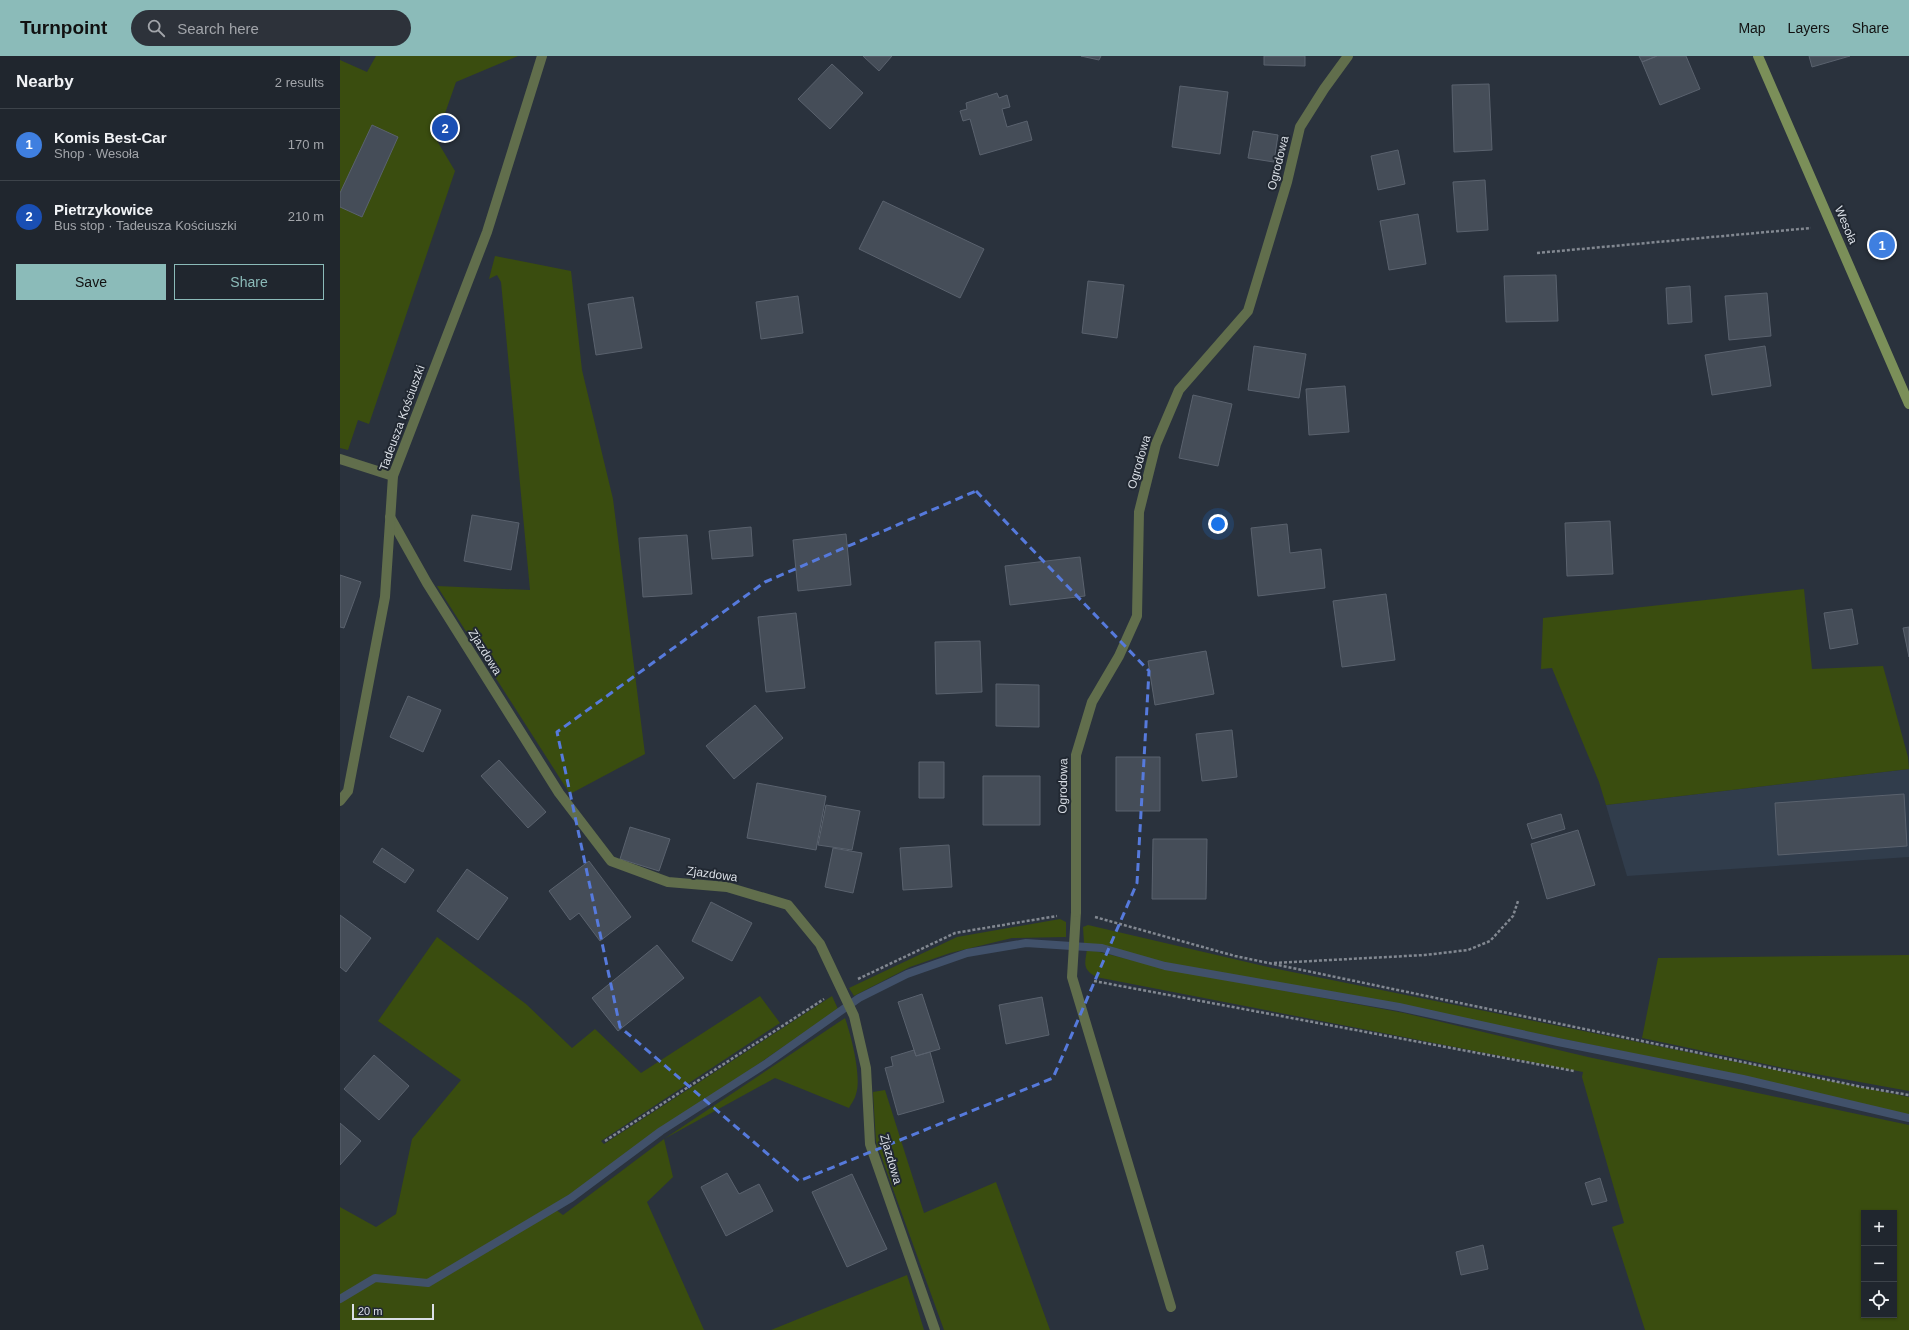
<!DOCTYPE html>
<meta charset="utf-8">
<style>
:root{--surface:#20262e;--page:#2d323a;--text:#f1f3f6;--muted:#a2a5aa;--line:#3d434a;--accent:#8bbbb9}
body{margin:0;font-family:Helvetica,sans-serif;background:var(--page);color:var(--text)}
.controls{position:absolute;right:12px;bottom:12px;display:grid;overflow:hidden;border-radius:0px;box-shadow:0 1px 3px #0004}
.controls button{width:36px;height:36px;display:grid;place-items:center;padding:0;border:0;border-bottom:1px solid var(--line);background:var(--surface);color:var(--text);font:20px sans-serif}
.scale{position:absolute;left:12px;bottom:10px;width:82px;box-sizing:border-box;padding-left:4px;border:2px solid #dadfe6;border-top:0;font-size:11px;line-height:14px;white-space:nowrap;color:#dadfe6;-webkit-text-stroke:3px #212832;paint-order:stroke}
.you{position:absolute;left:878px;top:468px;width:14px;height:14px;margin:-10px;border:3px solid #fff;border-radius:50%;background:#1a73e8;box-shadow:0 0 0 6px #1a73e833}
.badge{display:grid;place-items:center;width:26px;height:26px;border-radius:50%;background:var(--accent);color:#fff;font-size:13px;font-weight:700}
.pin{position:absolute;translate:-50% -50%;border:2px solid #fff;box-shadow:0 1px 4px #0006}
.list{margin:0;padding:0;list-style:none}
h2{display:flex;justify-content:space-between;align-items:center;height:52px;margin:0;padding:0 16px;font-size:17px}
h2 small{font-size:13px;font-weight:400;color:var(--muted)}
.list li{display:grid;grid-template-columns:26px 1fr auto;gap:12px;align-items:center;box-sizing:border-box;height:72px;padding:0 16px;border-top:1px solid var(--line)}
.list b{display:block;font-size:15px;white-space:nowrap}
.list p{margin:0;font-size:13px;white-space:nowrap;color:var(--muted)}
.list em{font-size:13px;font-style:normal;color:var(--muted)}
.actions{display:flex;gap:8px;padding:12px 16px}
.actions a{flex:1;padding:9px 0;border:1px solid var(--accent);border-radius:0px;text-align:center;font-size:14px;color:var(--accent)}
.actions .main{background:var(--accent);color:#111}
.icon{flex:none;width:22px;height:22px;fill:none;stroke:currentColor;stroke-width:2;stroke-linecap:round;stroke-linejoin:round}
.map{position:relative;flex:none;width:1569px;height:1274px;overflow:hidden}
header{display:flex;align-items:center;gap:24px;box-sizing:border-box;height:56px;padding:0 20px;background:var(--accent);color:#111}
header strong{font-size:19px}
nav{display:flex;gap:22px;margin-inline-start:auto;font-size:14px}
.search{width:280px;height:36px;background:var(--page);display:flex;align-items:center;gap:10px;box-sizing:border-box;padding:0 14px;border-radius:22px;color:var(--muted);font-size:15px}
main{display:flex}
aside{flex:1;background:var(--surface)}
.map>svg:first-child{display:block}
.built{fill:#313d4c}
.green{fill:#3a4d0f;fill-rule:evenodd}
.lines{fill:none;stroke-linecap:round;stroke-linejoin:round}
.stream{stroke:#41516a;stroke-width:8}
.building{fill:#454d58;stroke:#5a626e}
.path{stroke:#828891;stroke-width:2.5;stroke-dasharray:3 2;stroke-linecap:butt}
.service{stroke:#616e4c;stroke-width:10}
.minor{stroke:#616e4c;stroke-width:10}
.tertiary{stroke:#616e4c;stroke-width:10}
.secondary{stroke:#7b8f59;stroke-width:10}
.marked{fill:none;stroke:#567adc;stroke-width:3;stroke-dasharray:8 5;stroke-linejoin:round}
.labels{text-anchor:middle;stroke-width:4;stroke-linejoin:round;paint-order:stroke}
.street-label{font-size:12px;fill:#dadfe6;stroke:#212832}
</style>
<header>
<strong>Turnpoint</strong>
<div class="search"><svg class="icon" aria-label="search" viewBox="0 0 24 24"><circle cx="10" cy="10" r="6"/><path d="M15 15l6 6"/></svg>Search here</div>
<nav><a>Map</a><a>Layers</a><a>Share</a></nav>
</header>
<main>
<aside>
<h2>Nearby<small>2 results</small></h2>
<ul class="list">
<li><span class="badge" style="background:#3f7fe0">1</span><div><b>Komis Best-Car</b><p>Shop · Wesoła</p></div><em>170 m</em></li>
<li><span class="badge" style="background:#1a4fb4">2</span><div><b>Pietrzykowice</b><p>Bus stop · Tadeusza Kościuszki</p></div><em>210 m</em></li>
</ul>
<div class="actions"><a class="main">Save</a><a>Share</a></div>
</aside>
<div class="map">
<svg width="1569" height="1274" viewBox="0 0 1569 1274">
<rect width="100%" height="100%" fill="#2a323d"/>
<!-- built -->
<path class="built" d="M1569 713V801L1287 820 1266 749Z"/>
<!-- green -->
<path class="green" d="M36 0H178L116 26 96 83 115 115 29 368 18 364 8 394 0 392V4L27 16Z
M155 200 231 215 242 314 273 443 305 698 230 738 97 530 190 534 161 226 157 219 149 223Z
M1464 533 1472 613 1543 610 1568 701 1569 713 1266 749 1259 726 1212 612 1201 613 1203 562Z
M720 863 726 866V881L672 882 610 897 570 911 514 940 509 932 617 881Z
M748 869 928 911 1569 1041V1060L1339 1007 1044 946 828 907 744 887 743 871Z
M97 881 186 948 232 992 255 973 301 1017 420 940 440 967 261 1085 264 1088 492 940 498 953 212 1151 223 1159 324 1083 505 962C511 979 522 1021 516 1038 515 1043 511 1048 509 1052L435 1022 324 1083 333 1121 307 1146 364 1274H0V1151L36 1171 56 1158 72 1083 121 1024 38 965Z
M747 893 824 912 1064 957 1248 1001 1569 1069V1274H1305L1272 1171 1284 1167 1242 1021 1243 1016 756 921C742 913 745 908 747 893ZM1524 1157H1554V1259H1524Z
M1569 899V1035L1443 1012 1302 982 1318 902Z
M545 1034 584 1157 656 1126 710 1274H604L536 1086 533 1036Z
M567 1219 584 1274H431Z"/>
<g class="lines">
<!-- stream -->
<path class="stream" d="M0 1243 35 1222 88 1227 231 1142 321 1075 427 1007 519 942 567 918 627 897 686 887 762 892 825 910 1059 951 1218 986 1403 1023 1569 1062"/>
</g>
<!-- building -->
<path class="building" d="M523 0H552L539 15Z
M741 0H761L759 4Z
M924 0H965V10L924 9Z
M1299 0H1317L1302 6Z
M1317 0H1346L1360 33 1320 49 1302 6Z
M1469 0H1510L1472 11Z
M492 8 523 37 490 73 458 43Z
M1149 28 1152 94 1114 96 1112 29Z
M840 30 888 36 880 98 832 91Z
M657 37 659 42 667 39 670 51 662 53 667 71 687 65 692 84 640 99 630 63 623 65 620 55 627 53 626 47Z
M32 69 58 81 22 161 0 151V137Z
M913 75 938 79 934 106 908 102Z
M1058 94 1065 128 1038 134 1031 100Z
M1145 124 1148 174 1117 176 1113 126Z
M543 145 644 193 620 242 519 193Z
M1078 158 1086 208 1049 214 1040 165Z
M1216 219 1218 265 1166 266 1164 220Z
M748 225 784 229 777 282 742 277Z
M1350 230 1352 266 1328 268 1326 232Z
M1427 237 1431 280 1389 284 1385 240Z
M458 240 463 277 421 283 416 246Z
M293 241 302 292 256 299 248 248Z
M914 290 966 298 959 342 908 334Z
M1425 290 1431 330 1372 339 1365 299Z
M1005 330 1009 376 969 379 966 333Z
M853 339 892 348 878 410 839 402Z
M132 459 179 467 171 514 124 505Z
M1270 465 1273 518 1227 520 1225 467Z
M947 468 950 497 981 493 985 532 918 540 911 472Z
M411 471 413 500 372 503 369 475Z
M506 478 511 529 458 535 453 484Z
M347 479 352 538 303 541 299 482Z
M740 501 745 540 670 549 665 510Z
M0 519 21 526 4 572 0 571Z
M1046 538 1055 604 1002 611 993 545Z
M1512 553 1518 588 1490 593 1484 557Z
M456 557 465 632 426 636 418 561Z
M1569 571V601L1563 572Z
M640 585 642 636 596 638 595 586Z
M866 595 874 638 815 649 808 605Z
M656 628 699 629V671L656 670Z
M68 640 101 654 83 696 50 681Z
M415 649 443 682 394 723 366 690Z
M892 674 897 721 862 725 856 678Z
M776 701H820V755H776Z
M159 704 206 756 188 772 141 720Z
M579 706H604V742H579Z
M643 720H700V769H643Z
M417 727 486 740 476 794 407 782Z
M1564 738 1567 790 1438 799 1435 747Z
M486 749 520 755 512 794 478 789Z
M1221 758 1225 773 1192 783 1187 768Z
M290 771 330 783 319 815 280 803Z
M1238 774 1255 829 1207 843 1191 788Z
M813 783H867L866 843H812Z
M609 789 612 831 563 834 560 792Z
M42 792 74 814 65 827 33 806Z
M493 792 522 797 513 837 485 831Z
M249 805 291 861 260 885 239 857 230 864 209 835Z
M127 813 168 842 138 884 97 855Z
M371 846 412 867 392 905 352 885Z
M0 859 31 882 6 916 0 911Z
M317 889 344 922 278 975 252 942Z
M582 938 600 993 576 1000 558 946Z
M702 941 709 979 666 988 659 949Z
M574 994 576 1000 590 996 604 1046 558 1059 545 1012 553 1010 551 1001Z
M34 999 69 1030 39 1064 4 1033Z
M0 1067 21 1085 0 1109Z
M387 1117 399 1138 419 1128 433 1155 386 1180 361 1131Z
M512 1118 547 1193 507 1211 472 1136Z
M1260 1122 1267 1145 1252 1149 1245 1127Z
M1143 1189 1148 1213 1121 1219 1116 1196Z"/>
<g class="lines">
<!-- path -->
<path class="path" d="M1197 197 1471 172
M755 861 895 900 1522 1031 1569 1039
M934 907 1085 899 1128 894 1150 885 1173 860 1178 845
M518 923 615 877 717 860
M754 925 1234 1015
M265 1085 484 943"/>
<!-- service -->
<path class="service" d="M736 856 732 921 831 1251"/>
<!-- minor -->
<path class="minor" d="M0 403 53 420
M50 461 87 527 219 737 271 805 328 826 387 831 448 849 480 888 514 960 526 1012 530 1088 595 1274
M736 856V699L752 646 779 600 797 560 799 456 816 388 839 334 908 255 947 126 960 71 984 33 1008 0"/>
<!-- tertiary -->
<path class="tertiary" d="M0 745 8 735 45 541 53 420 147 176 202 0"/>
<!-- secondary -->
<path class="secondary" d="M1418 0 1569 348"/>
</g>
<!-- marked area -->
<path class="marked" d="M636 435 809 615 797 827 713 1022 459 1125 280 971 217 676 425 526Z"/>
<g class="labels">
<!-- street labels -->
<g class="street-label">
<text transform="translate(938 107) rotate(-76)" y="4">Ogrodowa</text>
<text transform="translate(1506 169) rotate(67)" y="4">Wesoła</text>
<text transform="translate(62 362) rotate(-70)" y="4">Tadeusza Kościuszki</text>
<text transform="translate(799 406) rotate(-74)" y="4">Ogrodowa</text>
<text transform="translate(145 596) rotate(58)" y="4">Zjazdowa</text>
<text transform="translate(723 730) rotate(-89)" y="4">Ogrodowa</text>
<text transform="translate(372 818) rotate(8)" y="4">Zjazdowa</text>
<text transform="translate(551 1103) rotate(74)" y="4">Zjazdowa</text>
</g>
</g>
</svg>
<div class="controls">
<button>+</button>
<button>−</button>
<button><svg class="icon" aria-label="locate" viewBox="0 0 24 24"><circle cx="12" cy="12" r="6"/><path d="M12 2v4M12 18v4M2 12h4M18 12h4"/></svg></button>
</div>
<div class="scale">20 m</div>
<div class="you"></div>
<div class="pin badge" style="left:1542px;top:189px;background:#3f7fe0">1</div>
<div class="pin badge" style="left:105px;top:72px;background:#1a4fb4">2</div>
</div>
</main>
